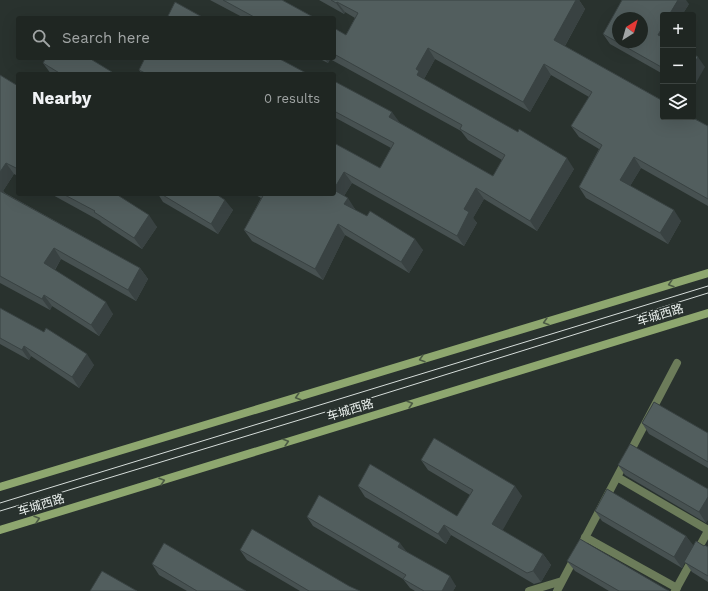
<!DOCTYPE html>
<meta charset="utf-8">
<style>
:root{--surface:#1f2622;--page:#2c322f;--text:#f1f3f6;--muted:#a1a5a5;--line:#3c4340}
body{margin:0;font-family:"Work Sans","Noto Sans SC",sans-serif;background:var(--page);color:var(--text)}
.controls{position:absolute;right:12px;top:12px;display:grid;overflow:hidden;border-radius:4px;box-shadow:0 4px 16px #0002}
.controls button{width:36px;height:36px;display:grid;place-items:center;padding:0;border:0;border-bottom:1px solid var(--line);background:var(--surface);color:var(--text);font:20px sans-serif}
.compass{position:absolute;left:612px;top:12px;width:36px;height:36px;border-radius:50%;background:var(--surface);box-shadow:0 4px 16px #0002;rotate:37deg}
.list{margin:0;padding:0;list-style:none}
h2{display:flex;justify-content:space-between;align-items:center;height:52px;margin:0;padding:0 16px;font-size:17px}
h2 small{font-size:13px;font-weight:400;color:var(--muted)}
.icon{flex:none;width:22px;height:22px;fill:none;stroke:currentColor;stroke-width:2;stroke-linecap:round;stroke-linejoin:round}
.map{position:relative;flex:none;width:708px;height:591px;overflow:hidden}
.search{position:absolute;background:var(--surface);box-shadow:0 4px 16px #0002;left:16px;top:16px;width:320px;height:44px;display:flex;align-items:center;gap:10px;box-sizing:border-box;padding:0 14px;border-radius:4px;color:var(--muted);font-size:15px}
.panel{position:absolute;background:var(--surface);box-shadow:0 4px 16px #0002;left:16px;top:72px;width:320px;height:124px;border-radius:4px}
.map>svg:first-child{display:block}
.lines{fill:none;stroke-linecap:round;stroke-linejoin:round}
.minor{stroke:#6c7c5a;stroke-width:8}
.secondary{stroke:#8ea76f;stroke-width:8}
.tram{stroke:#d6ddda;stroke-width:1}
.wall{fill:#475151}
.shaded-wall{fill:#394242}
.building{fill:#525e5e;stroke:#394242;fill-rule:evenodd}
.oneway{stroke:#4c5b45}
.labels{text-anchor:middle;stroke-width:3.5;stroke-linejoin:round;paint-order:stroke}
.street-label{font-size:12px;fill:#ecf2ef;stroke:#29322e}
</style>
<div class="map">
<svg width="708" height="591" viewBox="0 0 708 591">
<rect width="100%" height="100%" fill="#29322e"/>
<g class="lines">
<!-- minor -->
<path class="minor" d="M617 477 708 530
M585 537 677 588
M529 591 562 581
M557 591 677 363
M675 591 708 531"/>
<!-- secondary -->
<path class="secondary" d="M0 487 708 273
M0 530 708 313"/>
<!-- tram -->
<path class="tram" d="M0 503 708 286
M0 511 332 410 708 293"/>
</g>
<!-- wall -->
<path class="wall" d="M210 0H282L315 18H244Z
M319 0H579L585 9 565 46 708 126V206L641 168 630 186 681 221 668 244 586 198 579 187 599 149 579 137 571 126 589 97 551 75 530 112 435 59 424 79 574 169 537 231 484 199 473 218 477 223 464 246 352 183 344 196 355 209V210L423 250 409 273 345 235 323 280 252 241 244 230 261 198 254 194H334V143L380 168 391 148 334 117V81L400 123 493 176 502 160 468 140 461 131 330 59 328 63 318 58H334V28L346 35 355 18 345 12 344 14Z
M689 4 682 15H663V74L610 44 603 34Z
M43 63 114 74H51Z
M139 70 308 74H142Z
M0 75 18 86V176L14 174 3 191 5 193 140 268 148 279 136 301 61 259 55 270 113 314 99 336 52 306 50 310 0 283Z
M51 194H120L119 196 157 227 142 249 102 223 100 221Z
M158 194H216L233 210 218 234 163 202Z
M0 308 94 365 79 388 31 356 29 360 0 344Z
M642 423 708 433V468L649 434Z
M421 460 522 496 502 530 543 554 551 565 541 582 534 584 451 535 446 544 365 497 358 486 457 516 470 495 428 470Z
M618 465 708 489 706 523 625 475Z
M595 511 686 536 693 546 708 547V582L692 572 685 562 682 568 602 521Z
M307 517 407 552 456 586 453 591H415L410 588 403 579 313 526Z
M240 550 360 591H300L247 560Z
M567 561 669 591H609L575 571Z
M152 564 246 591H187L159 575Z"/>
<!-- shaded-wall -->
<path class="shaded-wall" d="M576 0H579L585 9 562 51 554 40Z
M678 0H686L689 4 682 15H669Z
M337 2 345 12 344 14 336 3Z
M663 26V41L658 35Z
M428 48 435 59 424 79 417 75 416 69Z
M698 57 705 67 693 88V65Z
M324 58H329L330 59 328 63Z
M544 64 551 75 530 112 523 102Z
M392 112 400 123 389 117Z
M634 157 641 168 627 191 620 180Z
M567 158 574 169 537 231 530 221Z
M6 163 14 174 3 191 9 199 0 192V172Z
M344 172 352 183 341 201 334 190V189Z
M476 188 484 199 473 218 477 223 464 246 457 236 464 209Z
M348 198 355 209 352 215 344 204Z
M225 200 233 210 218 234 211 224Z
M674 210 681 221 668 244 660 233Z
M149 215 157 227 142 249 134 238Z
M338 224 345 235 323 280 315 269Z
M415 239 423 250 409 273 401 262Z
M54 248 61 259 52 274 44 263Z
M140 268 148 279 136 301 128 290Z
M44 295 52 306 50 310 42 299Z
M106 302 113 314 99 336 91 325Z
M24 346 31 356 29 360 22 350Z
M87 354 94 365 79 388 72 377Z
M515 486 522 496 500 535 492 524Z
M708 497V520L706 523 699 512Z
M444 525 451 535 446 544 438 534Z
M686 536 694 546 682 568 674 557Z
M400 543 407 552 398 547Z
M543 554 551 565 541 582 533 571Z
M450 576 456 586 453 591H442Z"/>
<!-- building -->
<path class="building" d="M223 0H282L315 18H256Z
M331 0H576L554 40 663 101V117H691L708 126V199L634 157 620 180 674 210 660 233 579 187 602 145 571 126 592 92 544 64 523 102 428 48 416 69 419 71 417 75 518 132 519 129 567 158 530 221 476 188 464 209 469 212 457 236 344 172 334 189V143L380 168 394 143 334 111V81L392 112 389 117 493 176 505 155 460 129 462 125 334 54V28L346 35 358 13 337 2 336 3Z
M622 0H678L669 15H663V26L658 35 663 37V68L603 34ZM618 18H642V42H618Z
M175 2 204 18H167Z
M693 54 698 57 693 65Z
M46 58H89L112 72 111 74H61L43 63Z
M145 58H278L308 74H147L139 70Z
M0 75 18 86V169L6 163 0 172Z
M334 190 348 198 344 204 367 216 370 211 415 239 401 262 338 224 315 269 244 230 264 194H334Z
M0 191 140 268 128 290 54 248 44 263 106 302 91 325 44 295 42 299 0 276Z
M63 194H116L149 215 134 238 94 212 95 211Z
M161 194H216L225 200 211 224Z
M0 308 44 332 46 328 87 354 72 377 24 346 22 350 0 338Z
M654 402 708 433V462L642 423Z
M434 438 515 486 492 524 543 554 533 571 527 573 444 525 438 534 358 486 370 464 457 516 473 490 421 460Z
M630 444 708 489V497L699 512 618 465Z
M607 489 686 536 674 557 595 511Z
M319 495 400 543 398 547 450 576 442 591H424L403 579 406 575 307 517Z
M252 529 349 586 360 591H309L240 550Z
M580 539 669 591H619L567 561Z
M696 541 704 546 705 545 708 547V576L684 562Z
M164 543 246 591H197L152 564Z
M102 571 137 591H90Z"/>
<!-- one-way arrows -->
<defs><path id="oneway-chevron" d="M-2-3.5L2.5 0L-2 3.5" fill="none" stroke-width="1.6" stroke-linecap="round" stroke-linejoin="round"/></defs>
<g class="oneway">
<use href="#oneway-chevron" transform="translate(671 284) rotate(163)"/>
<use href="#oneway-chevron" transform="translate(546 322) rotate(163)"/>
<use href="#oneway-chevron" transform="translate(422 359) rotate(163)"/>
<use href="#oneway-chevron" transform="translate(298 397) rotate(163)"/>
<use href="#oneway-chevron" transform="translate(410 404) rotate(-17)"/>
<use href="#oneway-chevron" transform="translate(286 442) rotate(-17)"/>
<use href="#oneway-chevron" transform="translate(162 481) rotate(-17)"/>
<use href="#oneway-chevron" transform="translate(37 519) rotate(-17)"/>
</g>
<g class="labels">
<!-- street labels -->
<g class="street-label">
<text transform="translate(660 315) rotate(-17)" y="4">车城西路</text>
<text transform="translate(350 410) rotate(-17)" y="4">车城西路</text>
<text transform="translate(41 505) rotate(-17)" y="4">车城西路</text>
</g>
</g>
</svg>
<div class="controls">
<button>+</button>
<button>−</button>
<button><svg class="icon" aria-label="layers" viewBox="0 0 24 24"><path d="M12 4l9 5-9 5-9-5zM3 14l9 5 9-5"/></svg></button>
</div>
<svg class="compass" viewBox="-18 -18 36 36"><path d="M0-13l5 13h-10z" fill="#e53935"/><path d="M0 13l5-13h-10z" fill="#a1a5a5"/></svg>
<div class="search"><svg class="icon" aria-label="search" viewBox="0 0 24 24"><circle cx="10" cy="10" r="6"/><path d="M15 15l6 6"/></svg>Search here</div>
<section class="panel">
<h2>Nearby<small>0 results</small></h2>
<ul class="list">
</ul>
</section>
</div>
